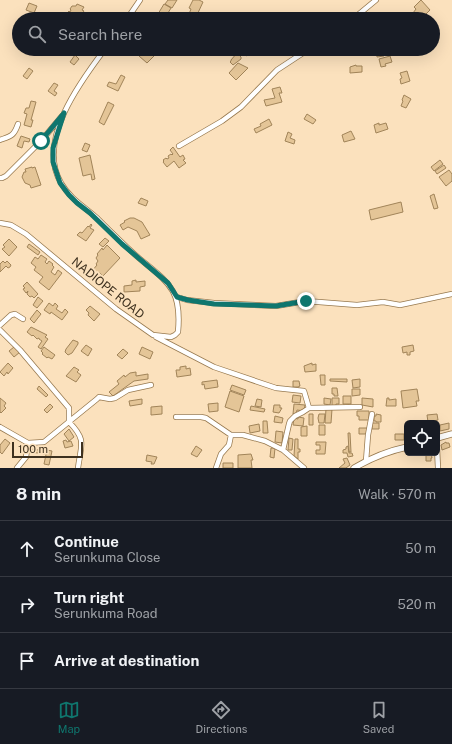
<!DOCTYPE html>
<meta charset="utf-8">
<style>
:root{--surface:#171b24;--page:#242831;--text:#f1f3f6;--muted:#9ea1a6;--line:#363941;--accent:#0f766e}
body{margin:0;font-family:"Public Sans",sans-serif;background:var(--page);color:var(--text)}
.controls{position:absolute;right:12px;bottom:12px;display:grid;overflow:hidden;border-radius:6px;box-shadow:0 4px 16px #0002}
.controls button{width:36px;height:36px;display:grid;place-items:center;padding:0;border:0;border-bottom:1px solid var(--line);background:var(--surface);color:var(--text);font:20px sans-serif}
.scale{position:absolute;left:12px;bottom:10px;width:71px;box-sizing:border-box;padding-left:4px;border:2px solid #3e311f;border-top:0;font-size:11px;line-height:14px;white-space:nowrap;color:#3e311f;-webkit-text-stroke:3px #fbe1bd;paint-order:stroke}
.stop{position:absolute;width:12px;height:12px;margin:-9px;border:3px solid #0f766e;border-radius:50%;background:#fff}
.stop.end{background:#0f766e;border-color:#fff;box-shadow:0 1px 4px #0008}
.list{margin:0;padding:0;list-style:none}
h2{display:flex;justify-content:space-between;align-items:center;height:52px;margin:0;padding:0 16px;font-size:17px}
h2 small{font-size:13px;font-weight:400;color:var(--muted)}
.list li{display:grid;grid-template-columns:26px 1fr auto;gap:12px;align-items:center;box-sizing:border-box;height:56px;padding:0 16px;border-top:1px solid var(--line)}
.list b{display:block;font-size:15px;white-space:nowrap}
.list p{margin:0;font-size:13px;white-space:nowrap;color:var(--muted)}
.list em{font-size:13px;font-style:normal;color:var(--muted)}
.icon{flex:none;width:22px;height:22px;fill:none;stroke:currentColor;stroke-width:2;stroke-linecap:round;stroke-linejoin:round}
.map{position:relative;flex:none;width:452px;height:468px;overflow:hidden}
.search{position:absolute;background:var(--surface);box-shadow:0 4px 16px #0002;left:12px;right:12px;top:12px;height:44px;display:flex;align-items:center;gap:10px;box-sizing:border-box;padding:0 14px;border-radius:22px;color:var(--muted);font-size:15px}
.sheet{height:220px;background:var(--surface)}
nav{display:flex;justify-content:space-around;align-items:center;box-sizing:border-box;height:56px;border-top:1px solid var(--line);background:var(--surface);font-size:11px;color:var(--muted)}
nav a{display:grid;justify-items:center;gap:2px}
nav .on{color:var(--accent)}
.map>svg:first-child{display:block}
.building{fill:#e4c597;stroke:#a18459}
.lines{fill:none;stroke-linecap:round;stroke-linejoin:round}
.minor-casing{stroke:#97794f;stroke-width:6}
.tertiary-casing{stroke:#97794f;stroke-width:7}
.minor{stroke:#fff;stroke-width:4.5}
.tertiary{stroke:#fff;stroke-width:5.5}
.route{stroke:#0f766e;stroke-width:5}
.labels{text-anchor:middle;stroke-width:4;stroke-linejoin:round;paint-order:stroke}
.street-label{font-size:12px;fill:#3e311f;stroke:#fbe1bd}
</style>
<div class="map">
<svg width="452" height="468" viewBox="0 0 452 468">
<rect width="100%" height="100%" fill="#fbe1bd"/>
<!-- building -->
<path class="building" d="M168 0H177L172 8 165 4Z
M193 0H199L203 2 197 15H196L194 19H187L191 9 189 8Z
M421 0 430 10 423 17 419 13 416 16 413 13 416 9 414 7Z
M29 3 37 6 34 13 26 10Z
M77 4 84 7 82 10 84 11 81 15 79 14 76 19H62L64 17 66 18 67 16 65 15 69 11 70 12 71 10 70 9 72 6H76Z
M164 4 171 8 165 18 158 14Z
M147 49H153L157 53 147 63 139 56Z
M243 49H252L247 56 241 52Z
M373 49 374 52 364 54 363 50Z
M376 49H390V51L383 53 384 56 377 57Z
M237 53 241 57V59L233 65 230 62 231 61V60Z
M75 55 79 59 74 65 70 62Z
M390 56 392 62 385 64 386 66 381 67 379 59Z
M238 63 248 68 236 80 229 73Z
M356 65V66H362V72L350 73V67Z
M29 68 33 71 27 79 23 76Z
M407 71 410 81 401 84 400 79 402 78 400 73Z
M121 75 125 77 118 91 107 86 109 82 116 84Z
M54 83 58 85 54 91 57 93 55 96 48 91Z
M280 87 282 93H279L282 102 266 106 264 100 275 98 272 89Z
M404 95 411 99 406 108 401 106 403 101 402 100Z
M31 101 36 102 31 120H33L31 127 24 125 27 114 24 113 26 108H29Z
M108 102 114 105 104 125 99 122Z
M307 114 316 120 313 124 304 119Z
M269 119 272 125 256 133 254 129 261 126 260 124Z
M379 123V125L386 123 388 129 376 133 374 125Z
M351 131 355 139 344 142 342 135Z
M288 132 292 134 290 138 295 140 294 144 285 141Z
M21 136 30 139 29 142 24 141 22 148 17 146Z
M85 143 90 145 87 152 82 150Z
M173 147 180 157 183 155 185 159 183 160 186 163 179 168 174 161 167 167 163 162 164 161 163 160 166 158 167 159 169 158 168 156 171 154 172 155 173 154 170 150Z
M90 155 95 179 92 180 91 174 83 176 79 158Z
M440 160 443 164 434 171 431 167Z
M444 165 446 168 437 174 435 171Z
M32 167V168L35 167 41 185 31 188 30 185 25 183 22 177 24 172H26L25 169Z
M449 170 452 174V181L446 186 439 177Z
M434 194 438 208 434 209 430 196Z
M141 198 148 201 146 206 138 203Z
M401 202 403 212 371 220 369 210Z
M130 218H134L142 222 150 235 141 239 137 231 128 227 123 230 120 225 125 222 124 221Z
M91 224 92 225 90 228 94 230 86 241 77 235 80 232 82 233 88 226 89 227Z
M105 238 109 241 103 247 99 244Z
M9 239 17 247 9 256 2 249 5 247 3 245Z
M29 244 40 252 38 255 27 247Z
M107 245 120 258 103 276 99 272 96 275 92 271 97 265 96 264 98 261 96 258 98 255 97 254 102 248 103 250Z
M41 255 47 259 45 262 47 264 49 261 53 264 52 265 54 267 51 272 55 275 58 270 62 273 49 290 39 282 43 277 34 270 36 267 31 263 35 257 38 259Z
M3 261 5 263 7 261 11 265 10 267 8 268 6 266 0 272V264Z
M136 280V282L145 281V286L140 287V291L124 292V286L132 285V281Z
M27 282 38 294 34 298 32 296 30 297 27 294 28 291 26 293 23 289 25 288 23 286Z
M38 297 43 301 37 308 33 305Z
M49 303 53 306 55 303 58 306 56 309 62 313 65 309 68 312 62 320 51 312 50 314 44 310Z
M90 306 100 314 94 321 88 315 89 313 86 310Z
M37 310 41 314 34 323 30 319Z
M31 327 47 335 45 337 48 339 41 349 38 347 42 341 39 339V338L37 339 33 335 32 336 27 332Z
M73 340 78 342V344L72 353 68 355 65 352 66 349Z
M86 345 92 349 88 356 81 351Z
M413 345 414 351 410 352V355H407V352L403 353 402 347Z
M14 347 20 352 14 357 9 351Z
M44 347 55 355 52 359 48 357 47 358 42 354 43 353 41 351Z
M142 347 153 352 150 359 139 354Z
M123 349 128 353 122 359 117 355Z
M8 363 13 368 8 374 7 372 4 376 0 372Z
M312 363V365L316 364V371L305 372 304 366Z
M186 366V369L190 368 191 375 177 377 176 370H180V367Z
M74 367 79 370 77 372 81 375 76 382 66 376Z
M136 372V376L148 374V379L134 381 113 396 109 392 119 384 117 381 124 375 125 377 130 373Z
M320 375H325V385H321Z
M330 379H347V382L330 381Z
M360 379V387L353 388 352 380Z
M217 380 218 387 205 389 204 384 202 385V382Z
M293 381H299L300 386H299V387H293Z
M232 385 246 390 244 395 230 390Z
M39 386 48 395 46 397 37 389Z
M332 388H337L338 396H334V394H332Z
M352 389H360V395L352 396Z
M417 389 419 401H416L417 406 403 408 401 391Z
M230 391 244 396 239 412 225 407Z
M293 395 301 396 300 403 292 402Z
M343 396H351V404H343Z
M0 398 6 403 4 406 6 408 1 413 0 412Z
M324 398 331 399 330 405 324 404Z
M332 398H339V404H336V406H332Z
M362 398 373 399V407L362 405Z
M387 398H389V400L396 399V406H386Z
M142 399V404L130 406 129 401Z
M257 399 262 400 261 407 255 406Z
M218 403V411L209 412 208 404Z
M50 404 53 407 47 413 44 410Z
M294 404 305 405 304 411 297 410 296 414H293Z
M274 405H280V408H282L279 413 273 412Z
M162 406V414L151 415V407Z
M251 406 265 409 264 412 250 410Z
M326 409H332L331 423H325Z
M357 411H369V420H359V416H357Z
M309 414H313V425H309Z
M319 414H325L324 423H319L318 418Z
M376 414 381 415V422H376V421H374V416H376Z
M437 414 438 420 428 422 427 415Z
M275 416 283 418 282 423 274 422Z
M298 417 304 418 303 426 293 425 294 418 298 419Z
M263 421H267L268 433H263Z
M372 423H379V429H372Z
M449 423V429L440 431V425Z
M259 424 260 431 250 433 249 426Z
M319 425H325V435H319Z
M307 426V436H301V427Z
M359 428H367V434H359Z
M69 429 74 437 69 441 64 434Z
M276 431 283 432 282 443 275 442Z
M348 433H350L351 452H349Z
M395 434H404V440H395Z
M289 438 293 439 292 450H288Z
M5 439 10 443 2 454 0 452V445Z
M295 439H298V449H300V452H298V459L294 456Z
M66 440 67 442 71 441 73 446 65 448 63 441Z
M316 442H326L325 454H316V450H320V445H316Z
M446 442V443H449L450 447 442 450 441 445Z
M196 446 202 450 197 457 191 454Z
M348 446 349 453H352L353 456 348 457 347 453H343V450L346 449V447Z
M271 448H275L274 458 270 457Z
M31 449 46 451V454L30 452Z
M47 450 52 451 49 465 44 464Z
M426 453H431L432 458H431V461H426Z
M251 454 253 460H251L252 468H238V455Z
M147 455 157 457 154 464H151L152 462 146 461Z
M347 458 350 465 346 468H339L345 463 343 459Z
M223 463H233V468H223Z"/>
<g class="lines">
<defs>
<path id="minor" d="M127 19 140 0
M353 19 376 0
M0 140C11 136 14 136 18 124
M179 146 222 121 241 107 277 70 309 49
M0 178H2L6 176 41 141 62 116
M0 223 11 225 26 234 116 309 153 335 171 337 175 335 178 332C182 290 169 283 140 259 125 246 112 233 98 219 85 207 70 199 61 183 36 141 80 82 105 49
M177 297 187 300 214 303 276 306 306 301 357 305 383 302 400 305 452 294
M0 325 11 315 15 314 23 319
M0 330 20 350 69 408V422C87 440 81 445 78 468
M156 337 214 367 276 388 304 391 309 408
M176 417H201L206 418 231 435H243L265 441 283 450 304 468
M0 427 28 443 44 442 97 399 99 397 110 399 115 398 128 390 151 385
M437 448 438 468
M283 450 289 424 290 421 295 416 303 412 309 408 360 407
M366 461 368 435 372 414
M17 468 26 457 28 443
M216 468 221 454 229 445 231 435"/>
<path id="tertiary" d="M437 438 452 434
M354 468C371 458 388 451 407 447"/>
</defs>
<!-- minor casing -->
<use href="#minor" class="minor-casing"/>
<!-- tertiary casing -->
<use href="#tertiary" class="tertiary-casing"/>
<!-- minor -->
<use href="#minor" class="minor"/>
<!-- tertiary -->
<use href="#tertiary" class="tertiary"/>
</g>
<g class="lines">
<!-- route -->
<path class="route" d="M41 141 64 113 53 148V162L60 183 69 195 77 203 90 213 122 244 168 283 177 297 188 300 214 304 276 306 306 301"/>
</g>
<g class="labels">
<!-- street labels -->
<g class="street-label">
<text transform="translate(108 288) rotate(39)" y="4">NADIOPE ROAD</text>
</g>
</g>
</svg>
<div class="controls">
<button><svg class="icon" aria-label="locate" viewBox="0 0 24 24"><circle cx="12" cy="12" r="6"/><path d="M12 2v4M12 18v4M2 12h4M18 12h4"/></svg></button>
</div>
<div class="scale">100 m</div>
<div class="stop" style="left:41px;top:141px"></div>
<div class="stop end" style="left:306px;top:301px"></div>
<div class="search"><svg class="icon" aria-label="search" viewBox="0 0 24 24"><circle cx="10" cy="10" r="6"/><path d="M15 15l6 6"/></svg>Search here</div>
</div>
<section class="sheet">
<h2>8 min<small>Walk · 570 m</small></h2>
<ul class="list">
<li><svg class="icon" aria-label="ahead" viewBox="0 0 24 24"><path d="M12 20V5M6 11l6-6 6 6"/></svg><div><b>Continue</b><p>Serunkuma Close</p></div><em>50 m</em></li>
<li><svg class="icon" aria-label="right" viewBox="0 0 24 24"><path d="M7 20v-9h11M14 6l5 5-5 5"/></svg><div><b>Turn right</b><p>Serunkuma Road</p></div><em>520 m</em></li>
<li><svg class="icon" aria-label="arrive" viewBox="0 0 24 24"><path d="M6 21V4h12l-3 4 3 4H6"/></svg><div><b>Arrive at destination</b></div></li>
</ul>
</section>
<nav>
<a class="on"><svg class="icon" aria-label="map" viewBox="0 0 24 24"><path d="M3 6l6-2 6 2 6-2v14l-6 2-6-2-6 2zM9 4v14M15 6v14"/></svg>Map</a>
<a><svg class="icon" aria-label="directions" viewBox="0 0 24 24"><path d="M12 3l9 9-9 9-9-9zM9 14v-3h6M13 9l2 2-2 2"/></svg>Directions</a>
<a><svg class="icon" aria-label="saved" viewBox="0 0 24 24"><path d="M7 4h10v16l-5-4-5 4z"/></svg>Saved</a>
</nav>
